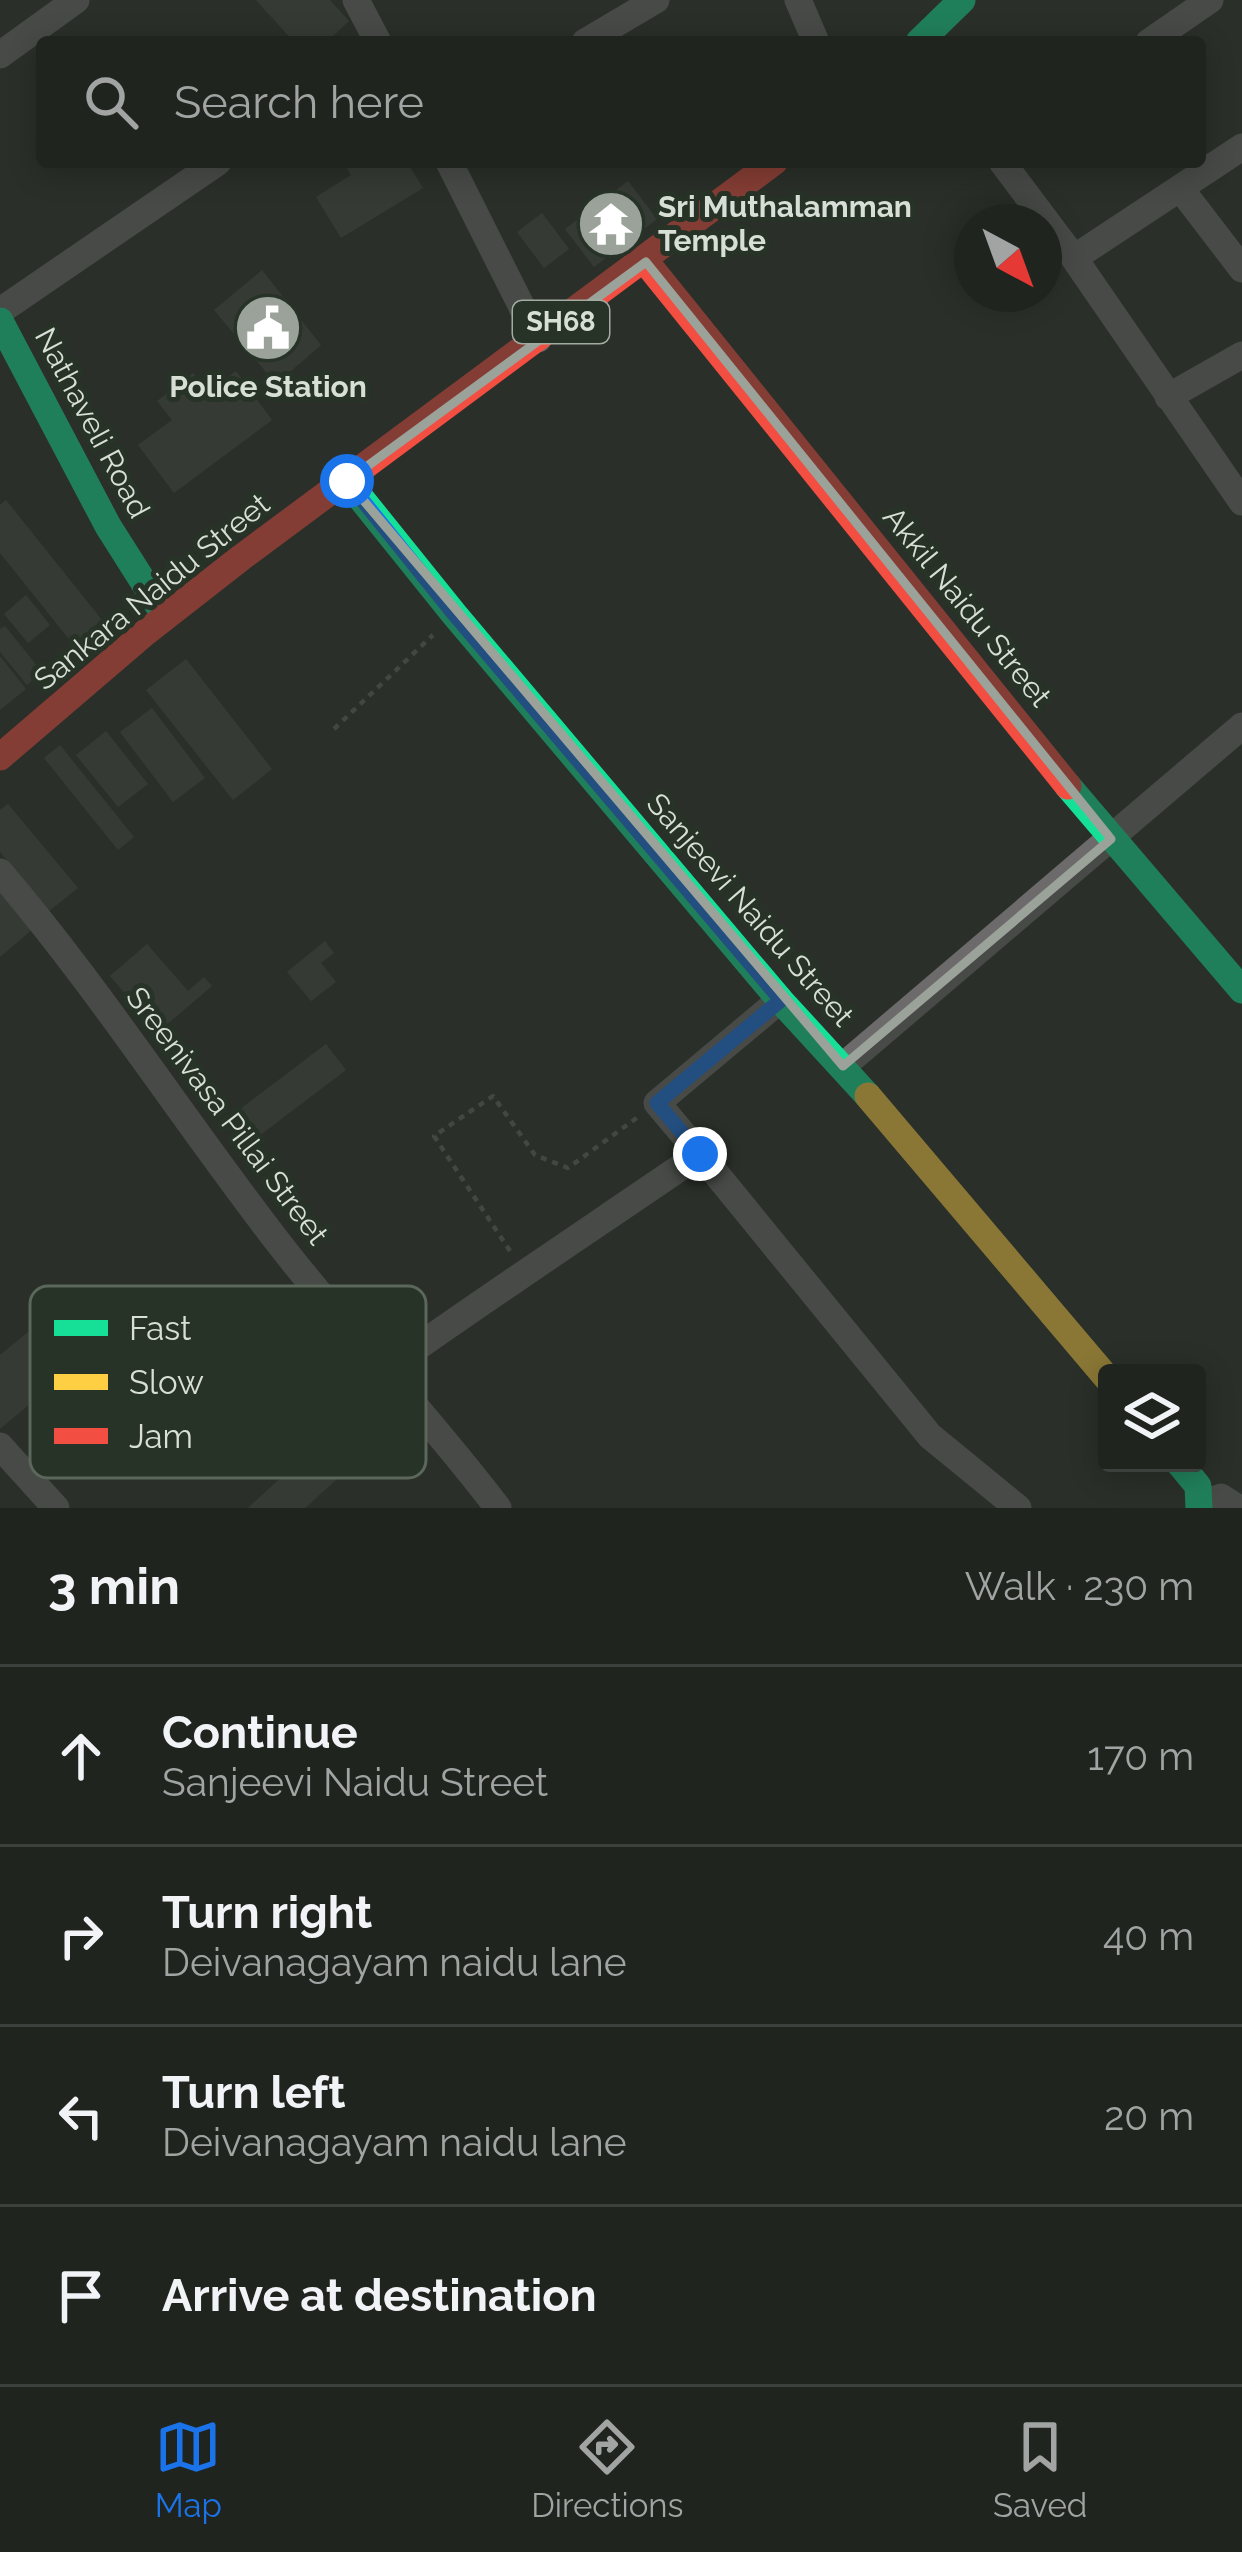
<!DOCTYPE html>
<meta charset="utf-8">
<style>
:root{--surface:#20241f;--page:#282c28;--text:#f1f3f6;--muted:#a2a4a4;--line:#3d413d;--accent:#1a73e8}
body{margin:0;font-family:Raleway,sans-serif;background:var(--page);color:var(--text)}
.controls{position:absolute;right:36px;bottom:36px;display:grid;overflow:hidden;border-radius:12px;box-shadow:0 6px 30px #0003}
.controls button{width:108px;height:108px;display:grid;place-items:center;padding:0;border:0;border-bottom:3px solid var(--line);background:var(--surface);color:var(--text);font:60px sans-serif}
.compass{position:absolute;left:954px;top:204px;width:108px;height:108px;border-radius:50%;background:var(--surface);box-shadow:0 6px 30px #0003;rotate:139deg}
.stop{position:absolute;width:36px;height:36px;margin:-27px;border:9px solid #1a73e8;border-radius:50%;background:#fff}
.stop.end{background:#1a73e8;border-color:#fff;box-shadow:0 3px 12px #0008}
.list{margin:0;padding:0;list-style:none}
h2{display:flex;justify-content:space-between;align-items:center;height:156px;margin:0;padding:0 48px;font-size:51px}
h2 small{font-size:39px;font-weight:400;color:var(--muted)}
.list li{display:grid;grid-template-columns:78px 1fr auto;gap:36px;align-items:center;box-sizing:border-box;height:180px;padding:0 48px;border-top:3px solid var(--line)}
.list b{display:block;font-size:45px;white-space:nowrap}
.list p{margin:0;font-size:39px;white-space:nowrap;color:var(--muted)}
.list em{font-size:39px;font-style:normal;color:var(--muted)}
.icon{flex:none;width:66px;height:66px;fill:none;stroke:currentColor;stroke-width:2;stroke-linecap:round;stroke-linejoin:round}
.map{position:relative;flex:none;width:1242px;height:1508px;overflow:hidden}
.search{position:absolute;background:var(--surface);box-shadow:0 6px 30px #0003;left:36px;right:36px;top:36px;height:132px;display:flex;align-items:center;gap:30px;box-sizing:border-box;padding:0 42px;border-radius:12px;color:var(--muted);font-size:45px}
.sheet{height:876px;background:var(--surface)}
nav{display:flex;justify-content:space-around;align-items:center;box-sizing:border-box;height:168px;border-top:3px solid var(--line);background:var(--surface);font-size:33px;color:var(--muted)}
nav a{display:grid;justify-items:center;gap:6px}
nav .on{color:var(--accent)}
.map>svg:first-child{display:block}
.building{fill:#434842}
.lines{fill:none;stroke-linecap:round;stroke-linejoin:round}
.path{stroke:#636462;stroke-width:4.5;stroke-dasharray:6 6;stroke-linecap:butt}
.street{stroke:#6c6a6a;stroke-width:27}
.fast{stroke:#16e098;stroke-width:27}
.slow{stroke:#ffcf43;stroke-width:27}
.jam{stroke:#f24e42;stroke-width:27}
.route{stroke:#1a73e8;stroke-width:15}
.marked{fill:none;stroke:#9ba29a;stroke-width:9;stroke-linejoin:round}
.labels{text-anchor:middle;stroke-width:10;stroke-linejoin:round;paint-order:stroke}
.shield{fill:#273326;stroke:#a3aba2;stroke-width:3}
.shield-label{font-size:27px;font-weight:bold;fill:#d8dfd7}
.poi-label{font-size:30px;font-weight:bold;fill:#d8dfd7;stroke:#273326;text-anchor:start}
.street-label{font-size:30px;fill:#d8dfd7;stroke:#273326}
.key{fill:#273326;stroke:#5c675b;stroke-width:3}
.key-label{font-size:33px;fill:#d8dfd7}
</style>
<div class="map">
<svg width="1242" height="1508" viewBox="0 0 1242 1508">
<rect width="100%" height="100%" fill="#2a3029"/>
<!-- building -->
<path class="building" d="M256 0H330L349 21 327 42H294Z
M343 162H407L423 188 341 238 316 197 351 175Z
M628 181 657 219 594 267 565 229Z
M542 213 569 249 544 268 517 232Z
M262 270 321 345 276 384 214 310Z
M236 371 272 420 174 493 138 445 172 420 157 401 193 373 208 392Z
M6 500 102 620 73 644 0 553V505Z
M26 595 50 625 28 643 4 614Z
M5 626 42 672 27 685 0 652V629Z
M0 656 26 689 0 710Z
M186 659 272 769 233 800 146 690Z
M152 708 205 778 173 802 120 732Z
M106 731 148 784 118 807 76 755Z
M60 745 134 837 118 850 44 758Z
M8 804 78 888 49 911 0 852V810Z
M0 888 34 928 0 957Z
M325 941 334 953 321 963 336 982 311 1001 287 972Z
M147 944 188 991 204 977 212 986 158 1032 110 976Z
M326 1044 346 1070 247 1145 227 1119Z
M34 1327 51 1347 41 1356 60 1379 0 1429V1355Z
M339 1424 366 1453 305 1508H248Z"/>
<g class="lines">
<!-- path -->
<path class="path" d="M334 729 433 635
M510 1251 434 1136 493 1096 535 1155 568 1168 638 1117"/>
<!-- street -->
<path class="street" d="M356 0 378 42
M798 0 816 42
M585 42 656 0
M1149 42 1210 0
M0 55 76 0
M449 162 538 339
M1002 162 1074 258 1242 502
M1180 188 1242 269
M1074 258 1242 147
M0 311 218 162
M1168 397 1242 355
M0 872C100 989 186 1124 281 1246 351 1336 430 1418 498 1508
M843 1066 1242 726
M700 1154 930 1436 1018 1508
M385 1370C489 1296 595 1226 700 1154L657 1103 780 1000
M0 1446 56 1508
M1200 1505 1221 1497 1238 1508"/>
<!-- fast -->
<path class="fast" d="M919 42 962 0
M0 321 108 526 165 616
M347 481 454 614 780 1000 868 1096
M1068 786 1242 990
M1179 1463 1198 1486 1199 1508"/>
<!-- slow -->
<path class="slow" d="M868 1096 1107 1378"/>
<!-- jam -->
<path class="jam" d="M646 262 1068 786
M0 757 146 632 242 557 774 162"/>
</g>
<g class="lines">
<!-- route -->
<path class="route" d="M347 481 454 614 781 1000 657 1103 700 1154"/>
</g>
<!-- marked area -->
<path d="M0 0H1242V1508H0ZM646 262 1111 839 843 1066 347 481Z" fill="#2a3029" fill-opacity=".55" fill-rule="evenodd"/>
<path class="marked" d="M646 262 1111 839 843 1066 347 481Z"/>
<!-- icons -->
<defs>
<symbol id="temple-disc" viewBox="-11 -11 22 22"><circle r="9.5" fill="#9ba29a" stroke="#273326"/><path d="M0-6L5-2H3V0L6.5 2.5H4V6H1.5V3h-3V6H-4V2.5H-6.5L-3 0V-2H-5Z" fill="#fff"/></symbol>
<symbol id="civic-disc" viewBox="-11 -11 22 22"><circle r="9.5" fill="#9ba29a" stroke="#273326"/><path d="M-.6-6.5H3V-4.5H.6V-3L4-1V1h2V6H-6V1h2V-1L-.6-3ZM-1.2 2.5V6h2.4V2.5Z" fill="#fff"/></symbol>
</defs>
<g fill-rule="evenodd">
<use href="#temple-disc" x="573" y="186" width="76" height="76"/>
<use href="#civic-disc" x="230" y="290" width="76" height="76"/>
</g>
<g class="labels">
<!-- shield labels -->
<rect class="shield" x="513" y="301" width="96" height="42" rx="9"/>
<g class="shield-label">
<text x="561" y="331">SH68</text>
</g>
<!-- poi labels -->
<g class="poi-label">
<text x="658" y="217">Sri Muthalamman<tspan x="658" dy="34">Temple</tspan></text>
<text x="268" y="397" text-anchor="middle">Police Station</text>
</g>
<!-- street labels -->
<g class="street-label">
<text transform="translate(92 423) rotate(62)" y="10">Nathaveli Road</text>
<text transform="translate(152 592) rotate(-39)" y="10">Sankara Naidu Street</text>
<text transform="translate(967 607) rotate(51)" y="10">Akkil Naidu Street</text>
<text transform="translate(750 910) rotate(49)" y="10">Sanjeevi Naidu Street</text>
<text transform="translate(227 1116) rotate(53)" y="10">Sreenivasa Pillai Street</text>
</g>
</g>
<!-- legend -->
<rect x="30" y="1286" width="396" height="192" rx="18" class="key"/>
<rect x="54" y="1320" width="54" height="16" fill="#16e098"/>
<rect x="54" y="1374" width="54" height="16" fill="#ffcf43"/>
<rect x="54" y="1428" width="54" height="16" fill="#f24e42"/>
<g class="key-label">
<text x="129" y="1340">Fast</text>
<text x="129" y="1394">Slow</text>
<text x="129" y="1448">Jam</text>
</g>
</svg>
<div class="controls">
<button><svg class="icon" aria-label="layers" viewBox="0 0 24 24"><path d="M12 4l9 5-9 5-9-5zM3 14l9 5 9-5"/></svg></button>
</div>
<svg class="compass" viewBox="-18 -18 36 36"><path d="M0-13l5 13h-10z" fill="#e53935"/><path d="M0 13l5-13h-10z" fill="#a2a4a4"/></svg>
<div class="stop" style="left:347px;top:481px"></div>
<div class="stop end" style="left:700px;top:1154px"></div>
<div class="search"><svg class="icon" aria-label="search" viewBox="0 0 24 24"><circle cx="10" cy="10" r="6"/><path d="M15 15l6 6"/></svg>Search here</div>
</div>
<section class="sheet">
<h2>3 min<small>Walk · 230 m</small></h2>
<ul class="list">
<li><svg class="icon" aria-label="ahead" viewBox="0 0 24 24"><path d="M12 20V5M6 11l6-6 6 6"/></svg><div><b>Continue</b><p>Sanjeevi Naidu Street</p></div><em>170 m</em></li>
<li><svg class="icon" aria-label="right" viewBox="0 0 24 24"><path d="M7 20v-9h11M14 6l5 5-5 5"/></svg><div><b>Turn right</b><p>Deivanagayam naidu lane</p></div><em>40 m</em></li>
<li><svg class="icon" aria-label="left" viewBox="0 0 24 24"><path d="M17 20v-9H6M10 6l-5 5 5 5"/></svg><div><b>Turn left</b><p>Deivanagayam naidu lane</p></div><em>20 m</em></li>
<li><svg class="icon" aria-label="arrive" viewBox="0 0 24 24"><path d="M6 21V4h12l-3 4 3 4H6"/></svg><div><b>Arrive at destination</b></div></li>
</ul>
</section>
<nav>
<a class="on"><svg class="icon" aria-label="map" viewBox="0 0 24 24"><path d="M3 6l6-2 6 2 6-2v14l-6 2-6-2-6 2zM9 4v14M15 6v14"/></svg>Map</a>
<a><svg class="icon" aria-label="directions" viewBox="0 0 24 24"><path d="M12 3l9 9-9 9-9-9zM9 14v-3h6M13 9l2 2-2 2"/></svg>Directions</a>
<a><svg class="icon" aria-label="saved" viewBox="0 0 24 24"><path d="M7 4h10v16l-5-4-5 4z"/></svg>Saved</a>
</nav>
